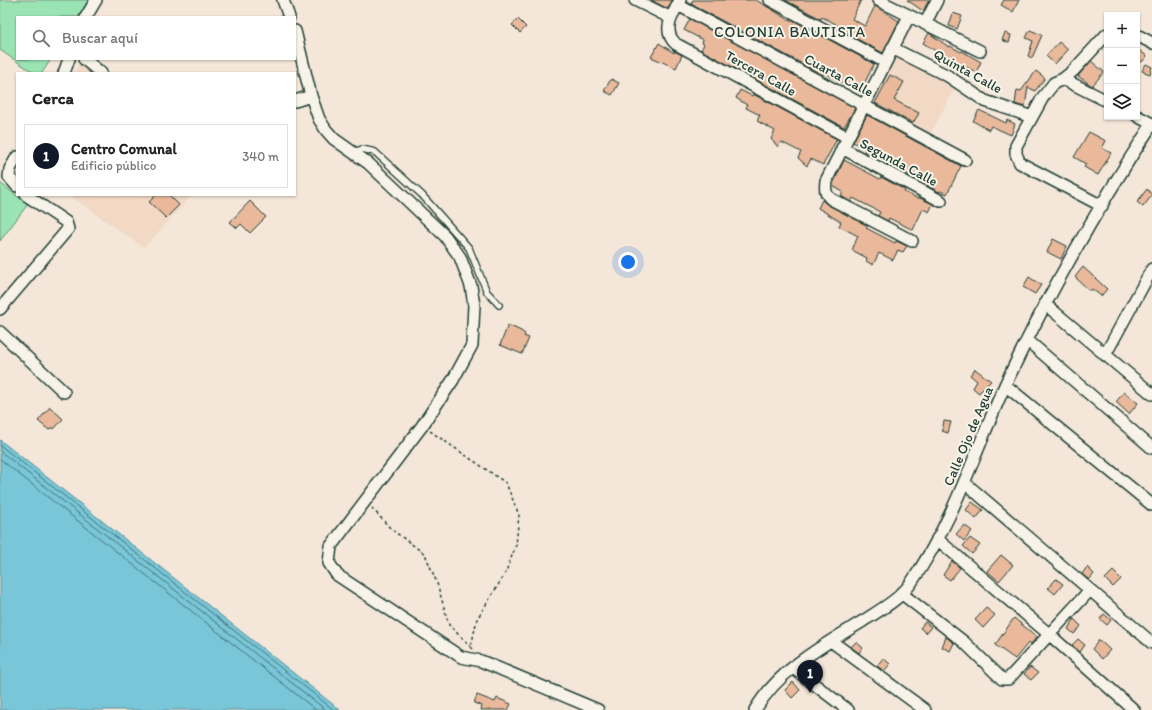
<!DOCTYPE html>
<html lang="es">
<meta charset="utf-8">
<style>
:root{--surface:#fff;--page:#f6f6f6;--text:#222;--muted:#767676;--line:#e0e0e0;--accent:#111827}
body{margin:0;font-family:Itim,sans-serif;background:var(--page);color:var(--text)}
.controls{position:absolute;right:12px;top:12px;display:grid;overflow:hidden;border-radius:0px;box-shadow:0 1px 3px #0004}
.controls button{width:36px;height:36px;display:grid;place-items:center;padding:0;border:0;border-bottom:1px solid var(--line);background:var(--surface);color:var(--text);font:20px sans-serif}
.you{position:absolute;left:628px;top:262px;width:14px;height:14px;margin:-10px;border:3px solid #fff;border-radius:50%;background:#1a73e8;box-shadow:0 0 0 6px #1a73e833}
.badge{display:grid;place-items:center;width:26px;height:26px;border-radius:50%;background:var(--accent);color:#fff;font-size:13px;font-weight:700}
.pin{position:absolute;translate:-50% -33px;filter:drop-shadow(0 1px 2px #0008)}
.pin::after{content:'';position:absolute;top:21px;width:14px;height:12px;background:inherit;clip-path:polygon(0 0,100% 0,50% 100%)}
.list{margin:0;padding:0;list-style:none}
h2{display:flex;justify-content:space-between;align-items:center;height:52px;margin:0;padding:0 16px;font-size:17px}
h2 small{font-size:13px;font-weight:400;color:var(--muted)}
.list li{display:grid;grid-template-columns:26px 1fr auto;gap:12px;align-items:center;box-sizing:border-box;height:64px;margin:0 8px 8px;padding:0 8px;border:1px solid var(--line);border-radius:0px}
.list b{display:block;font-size:15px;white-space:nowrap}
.list p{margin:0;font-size:13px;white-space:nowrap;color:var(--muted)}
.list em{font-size:13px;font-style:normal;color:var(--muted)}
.icon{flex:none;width:22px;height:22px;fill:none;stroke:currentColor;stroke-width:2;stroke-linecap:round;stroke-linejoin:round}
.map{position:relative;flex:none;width:1152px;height:710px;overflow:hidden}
.search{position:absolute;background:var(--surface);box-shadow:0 1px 3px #0004;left:16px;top:16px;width:280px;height:44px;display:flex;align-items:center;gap:10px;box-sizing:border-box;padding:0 14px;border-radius:0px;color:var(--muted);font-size:15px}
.panel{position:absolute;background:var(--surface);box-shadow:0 1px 3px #0004;left:16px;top:72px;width:280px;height:124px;border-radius:0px}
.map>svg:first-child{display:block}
.built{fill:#f1d9c6}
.green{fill:#9ae4b3;stroke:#5c9074}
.water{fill:#79c6d8;stroke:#558f96}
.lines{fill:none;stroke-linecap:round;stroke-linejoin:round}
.shore{stroke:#437476;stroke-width:1}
.building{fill:#eab99b;stroke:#1f3d34}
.lane-casing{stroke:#1f3d34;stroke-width:8}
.street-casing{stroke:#1f3d34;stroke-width:14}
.path{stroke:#1f3d34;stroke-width:1.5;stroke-dasharray:3 3;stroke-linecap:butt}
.lane{stroke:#f7f3e8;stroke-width:5.5}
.street{stroke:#f7f3e8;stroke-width:11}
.labels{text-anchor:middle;stroke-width:4;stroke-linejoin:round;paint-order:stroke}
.street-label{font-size:14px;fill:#1f3d34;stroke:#f7f3e8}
.neighbourhood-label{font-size:15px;letter-spacing:1px;fill:#1f3d34;stroke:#f7f3e8}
</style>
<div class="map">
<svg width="1152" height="710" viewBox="0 0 1152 710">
<rect width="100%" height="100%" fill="#f4e7d9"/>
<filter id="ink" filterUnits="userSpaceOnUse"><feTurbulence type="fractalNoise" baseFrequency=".025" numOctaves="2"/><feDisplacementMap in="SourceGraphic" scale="8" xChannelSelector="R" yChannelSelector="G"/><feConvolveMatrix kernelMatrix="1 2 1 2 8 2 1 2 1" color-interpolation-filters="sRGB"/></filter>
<g filter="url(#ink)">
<!-- built -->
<path class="built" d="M894 53 956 87 929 136 869 103Z
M81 60 95 73H74Z
M69 195H192L144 248Z"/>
<!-- green -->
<path class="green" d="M0 0H89L78 17H17V59H51L42 73H34L0 50Z
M0 183 28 204 0 241Z"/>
<!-- water -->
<path class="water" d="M0 440 340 710H0Z"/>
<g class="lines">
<!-- shore -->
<path class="shore" d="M0 445 334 710
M0 451 326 710
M0 459 316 710"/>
</g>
<!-- building -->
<path class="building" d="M651 0H672L668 9Z
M693 0H756L791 21V19L874 64 860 92 824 73 823 75 691 4Z
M785 0H861L852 19 865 26 875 6 899 21 883 53 846 33V32L835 26 836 24 822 17 821 19Z
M907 0H929L923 11Z
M1004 0H1019L1013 12 1001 5Z
M953 13 962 16 957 29 949 26Z
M518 19 526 27 520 33 512 25Z
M690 19 855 108 844 127 701 50 704 44 702 43 703 40 684 30Z
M1030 30 1042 35 1032 58 1028 56 1033 41 1026 38Z
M929 33 949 47 950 46 961 52 962 51 981 62 976 72 942 55 923 43Z
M1005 33 1011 35 1009 43 1002 40Z
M1059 42 1068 50 1055 64 1046 56Z
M659 43 674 53V51L682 55 676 68 651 57Z
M1137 49 1147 56 1142 62 1137 59Z
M1091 61 1104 72 1092 86 1078 76Z
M1146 64 1152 67 1150 74 1142 71Z
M1036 71 1045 78 1035 91 1028 87 1025 107 1015 104 1017 90 1021 91Z
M890 75 904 82 894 100 919 113 913 123 875 103Z
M611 79 619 83 612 95 604 91Z
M740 90 752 96 753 94 837 139 823 165 811 159 807 166 798 158 801 152 781 142 778 147 771 139 775 131 757 121 760 115 746 108 747 105 736 98Z
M979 110 1006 123 1007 120 1015 124 1011 135 991 126 989 130 973 121Z
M867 115 961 166 947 194 940 191 939 192 927 185V184L887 164 889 162 864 151 865 148 853 142Z
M1089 132 1106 141 1102 148 1111 153 1098 175 1084 167 1086 164 1074 157Z
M844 160 880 179 881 177 905 190 904 192 917 198H920L933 204 929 212 923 209 913 230 889 218 888 221 878 216 880 212 853 198 851 202 841 196 843 192 833 186V184Z
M1147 189 1152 195 1143 207 1137 202Z
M156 195H169L179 205 166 218 149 202Z
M822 200 828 205 868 226 866 228 895 243 896 241 907 246 903 252 898 250 893 260 879 253 873 265 866 261 867 258 852 250 858 236 839 226 841 222 818 208Z
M250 201 266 217 250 233 241 224 237 228 230 222Z
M1053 239 1067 246 1061 259 1047 252Z
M1083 267 1107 289 1101 296 1092 289 1090 291 1075 277Z
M1029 277 1041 285 1035 294 1023 287Z
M508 325 521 331 525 334 524 336 529 338 522 354 500 345Z
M975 369 991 381 979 393 973 388 977 381 970 375Z
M1124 392 1138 403 1129 414 1116 402Z
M50 407 63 419 54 429 52 427 49 430 38 421Z
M944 421 951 422 948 433 942 431Z
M972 502 983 510 976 519 966 510Z
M964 525 972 531 964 541 956 534Z
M970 538 980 545 972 554 963 546Z
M1001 555 1013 565 999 581 987 571Z
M952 561 960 568 950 580 943 575Z
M1087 567 1094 574 1089 580 1082 574Z
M1113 571 1121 579 1113 587 1105 579Z
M1056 579 1063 584 1055 594 1048 588Z
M986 608 995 615 983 628 975 620Z
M1104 614 1111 620 1107 625 1100 619Z
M1014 618 1037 637 1031 644 1029 642 1015 659 995 645Z
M1074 619 1081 626 1074 634 1068 629Z
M925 622 931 627 926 633 920 628Z
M946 637 954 643 950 651 942 647Z
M1078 639 1085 645 1080 652 1072 645Z
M1099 640 1110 650 1102 659 1092 649Z
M856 642 863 648 859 653 851 647Z
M883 658 890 664 884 671 877 666Z
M1030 667 1038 673 1031 680 1024 674Z
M793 682 800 690 792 698 785 690Z
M477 695 495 702 497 698 511 704 508 710H481L482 706 474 703Z"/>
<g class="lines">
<defs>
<path id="lane" d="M354 152 362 149 375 152 422 195 469 248 487 292 499 305"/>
<path id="street" d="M283 0 289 17
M635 0 671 18
M680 0C673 15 661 30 676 44L847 137
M770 0 885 62
M878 0 980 51
M678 5 965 160
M909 16 826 181C825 189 825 194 831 199L912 241
M86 17 96 0
M925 24 937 0
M295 31 311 96 319 119 326 130 334 139 368 163 445 236 460 257 471 286 474 305 472 345 453 380 422 426 331 546 329 563 337 575 461 657 481 661 598 710
M1137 35 1152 43
M892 48 948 76 985 101 1032 117
M84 59 101 73
M64 73 69 59
M1063 79 1107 101
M295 101 311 96
M1137 116 1152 124
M842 148 941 201
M17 157 10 169 9 177 17 186
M1102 206 1020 163 1016 154V146L1043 97 1054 83 1063 79 1073 71 1107 34
M1045 304 1152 394
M0 309 68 229 66 222 26 195
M0 332 64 392
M1027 340 1152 448
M1105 355 1152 269
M1005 385 1152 505
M965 483 1152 643
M937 539 1050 635 1134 710
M901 593 964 642 1002 679H1008L1012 675 1090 590
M831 641 925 710
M793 668 848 710
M755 710C779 669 824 645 863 621 880 610 899 600 911 583 954 521 975 451 1006 383 1048 294 1098 207 1152 124"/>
</defs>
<!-- lane casing -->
<use href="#lane" class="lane-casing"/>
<!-- street casing -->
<use href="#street" class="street-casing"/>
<!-- path -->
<path class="path" d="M430 431 506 483 519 515 516 545 505 574 477 619 471 647 473 649
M372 508 391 529 425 554 437 583 449 625 471 647"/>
<!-- lane -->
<use href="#lane" class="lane"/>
<!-- street -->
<use href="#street" class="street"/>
</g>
</g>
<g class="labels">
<!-- street labels -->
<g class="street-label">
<text transform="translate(968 71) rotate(29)" y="5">Quinta Calle</text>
<text transform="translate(761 73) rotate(29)" y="5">Tercera Calle</text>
<text transform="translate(839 75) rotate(28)" y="5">Cuarta Calle</text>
<text transform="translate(899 162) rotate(28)" y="5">Segunda Calle</text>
<text transform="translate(968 436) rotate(-67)" y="5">Calle Ojo de Agua</text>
</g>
<!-- neighbourhood labels -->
<g class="neighbourhood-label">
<text x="790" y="37">COLONIA BAUTISTA</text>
</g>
</g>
</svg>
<div class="controls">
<button>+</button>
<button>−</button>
<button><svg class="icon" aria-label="layers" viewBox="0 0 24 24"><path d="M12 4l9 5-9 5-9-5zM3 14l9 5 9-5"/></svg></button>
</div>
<div class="you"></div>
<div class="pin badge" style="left:810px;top:693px">1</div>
<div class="search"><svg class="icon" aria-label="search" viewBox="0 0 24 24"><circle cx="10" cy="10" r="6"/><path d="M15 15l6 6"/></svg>Buscar aquí</div>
<section class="panel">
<h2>Cerca<small></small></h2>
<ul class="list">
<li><span class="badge">1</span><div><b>Centro Comunal</b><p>Edificio público</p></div><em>340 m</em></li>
</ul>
</section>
</div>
